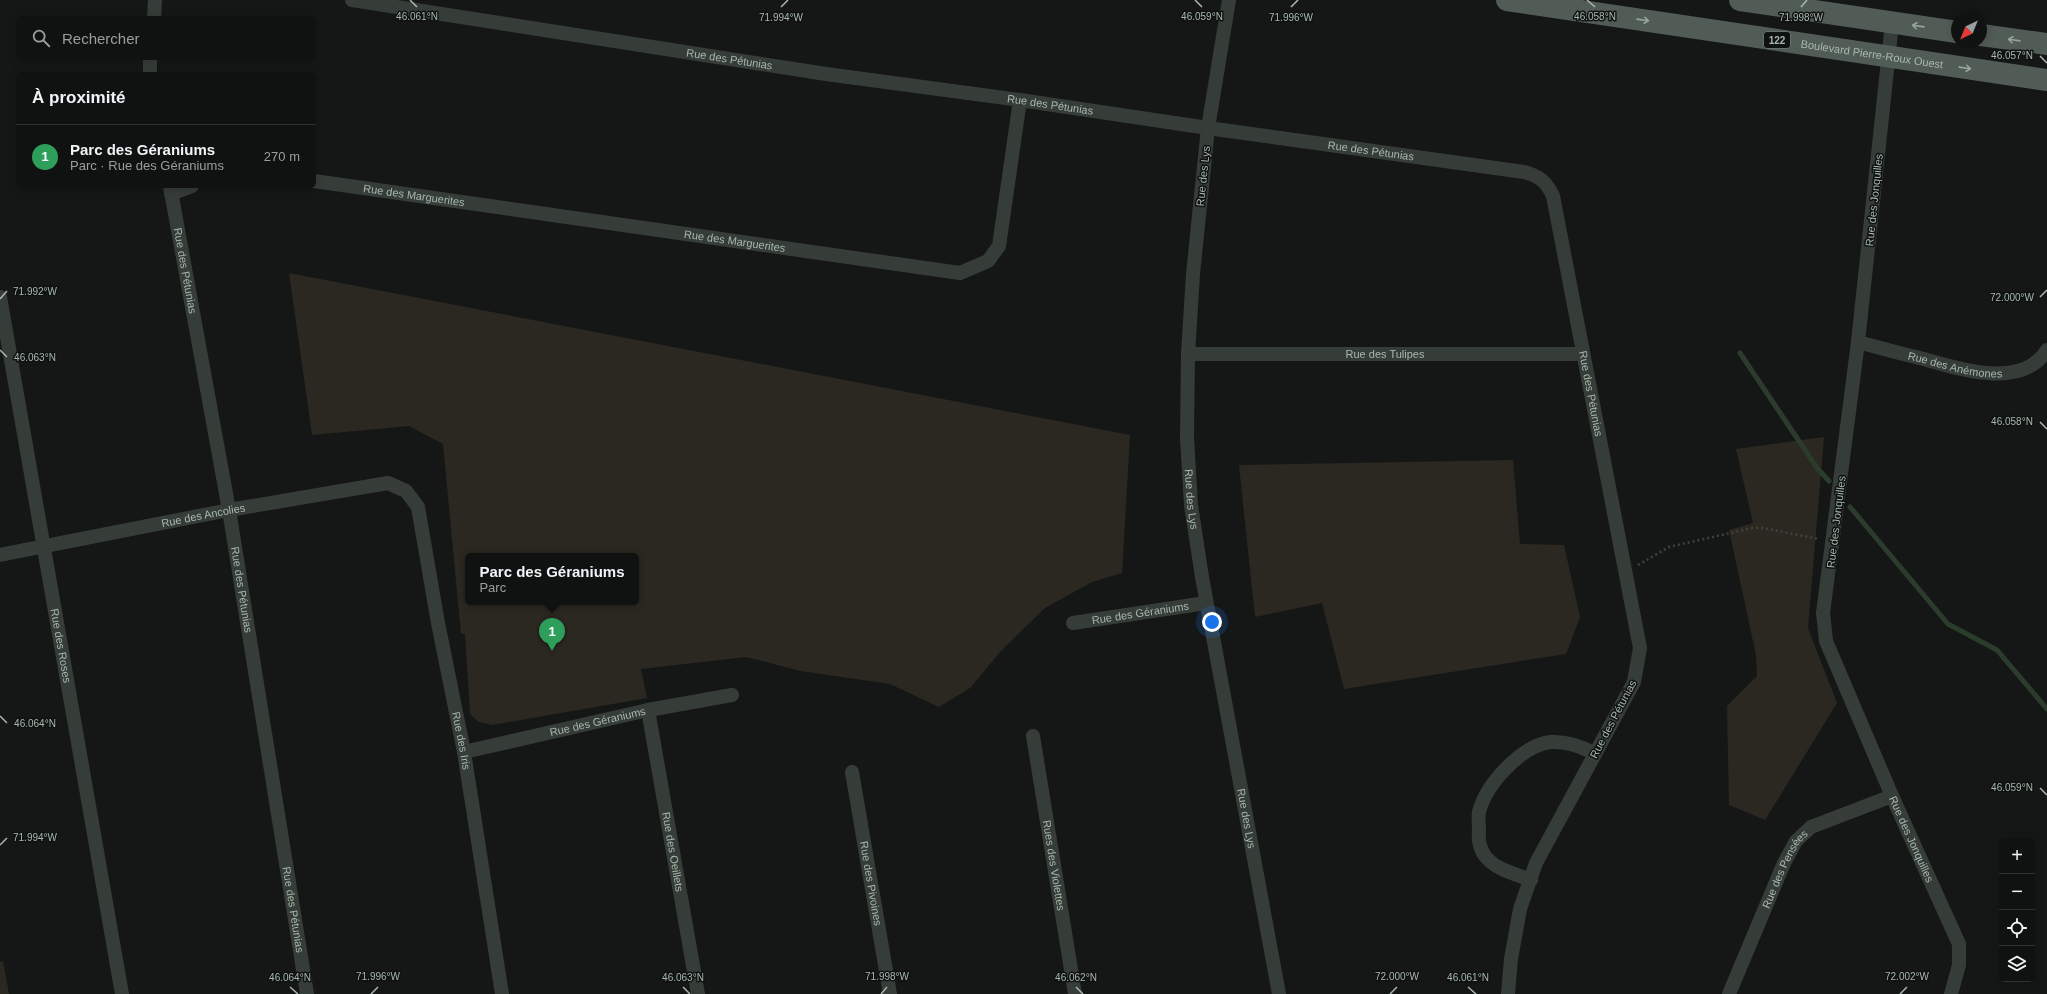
<!DOCTYPE html>
<html lang="fr">
<meta charset="utf-8">
<style>
:root{--surface:#101111;--page:#1e1f1f;--text:#f1f3f6;--muted:#9c9d9f;--line:#303131;--accent:#fa2abd}
body{margin:0;font-family:Helvetica,sans-serif;background:var(--page);color:var(--text)}
.controls{position:absolute;right:12px;bottom:12px;display:grid;overflow:hidden;border-radius:6px;box-shadow:0 2px 10px #0003}
.controls button{width:36px;height:36px;display:grid;place-items:center;padding:0;border:0;border-bottom:1px solid var(--line);background:var(--surface);color:var(--text);font:20px sans-serif}
.compass{position:absolute;left:1951px;top:12px;width:36px;height:36px;border-radius:50%;background:var(--surface);box-shadow:0 2px 10px #0003;rotate:223deg}
.you{position:absolute;left:1212px;top:622px;width:14px;height:14px;margin:-10px;border:3px solid #fff;border-radius:50%;background:#1a73e8;box-shadow:0 0 0 6px #1a73e833}
.badge{display:grid;place-items:center;width:26px;height:26px;border-radius:50%;background:var(--accent);color:#fff;font-size:13px;font-weight:700}
.pin{position:absolute;translate:-50% -33px;filter:drop-shadow(0 1px 2px #0008)}
.pin::after{content:'';position:absolute;top:21px;width:14px;height:12px;background:inherit;clip-path:polygon(0 0,100% 0,50% 100%)}
.popup{position:absolute;left:465px;top:553px;width:174px;height:52px;box-sizing:border-box;display:grid;place-content:center;border-radius:6px;background:var(--surface);filter:drop-shadow(0 1px 3px #0005);font-size:13px;white-space:nowrap;color:var(--muted)}
.popup b{font-size:15px;color:var(--text)}
.popup::after{content:'';position:absolute;left:50%;top:100%;margin-left:-8px;border:8px solid transparent;border-top-color:var(--surface)}
.list{margin:0;padding:0;list-style:none}
h2{display:flex;justify-content:space-between;align-items:center;height:52px;margin:0;padding:0 16px;font-size:17px}
h2 small{font-size:13px;font-weight:400;color:var(--muted)}
.list li{display:grid;grid-template-columns:26px 1fr auto;gap:12px;align-items:center;box-sizing:border-box;height:64px;padding:0 16px;border-top:1px solid var(--line)}
.list b{display:block;font-size:15px;white-space:nowrap}
.list p{margin:0;font-size:13px;white-space:nowrap;color:var(--muted)}
.list em{font-size:13px;font-style:normal;color:var(--muted)}
.icon{flex:none;width:22px;height:22px;fill:none;stroke:currentColor;stroke-width:2;stroke-linecap:round;stroke-linejoin:round}
.map{position:relative;flex:none;width:2047px;height:994px;overflow:hidden}
.search{position:absolute;background:var(--surface);box-shadow:0 2px 10px #0003;left:16px;top:16px;width:300px;height:44px;display:flex;align-items:center;gap:10px;box-sizing:border-box;padding:0 14px;border-radius:6px;color:var(--muted);font-size:15px}
.panel{position:absolute;background:var(--surface);box-shadow:0 2px 10px #0003;left:16px;top:72px;width:300px;height:116px;border-radius:6px}
.map>svg:first-child{display:block}
.green{fill:#2b2821;fill-rule:evenodd}
.lines{fill:none;stroke-linecap:round;stroke-linejoin:round}
.stream{stroke:#2b3c2c;stroke-width:5}
.path{stroke:#3c443f;stroke-width:2.5;stroke-dasharray:2 3;stroke-linecap:butt}
.street{stroke:#363d39;stroke-width:14}
.primary{stroke:#525c56;stroke-width:22}
.oneway{stroke:#96a69b}
.ticks{fill:none;stroke:#a7b8ac;stroke-width:1.5}
.labels{text-anchor:middle;stroke-width:3;stroke-linejoin:round;paint-order:stroke}
.shield{fill:#101212;stroke:#7a867e;stroke-width:1}
.shield-label{font-size:10px;font-weight:bold;fill:#a7b8ac}
.street-label{font-size:11px;fill:#a7b8ac;stroke:#101212}
.ticks-label{font-size:10px;text-anchor:middle;fill:#a7b8ac;stroke:#101212;stroke-width:3;stroke-linejoin:round;paint-order:stroke}
</style>
<div class="map">
<svg width="2047" height="994" viewBox="0 0 2047 994">
<rect width="100%" height="100%" fill="#151717"/>
<!-- green -->
<path class="green" d="M289 273 1130 435 1122 573 1092 582 1045 608 1001 651 970 688 939 707 890 684 801 671 746 657 641 669 647 698 492 725 479 722 470 714 465 634H461L443 444 409 426 312 435ZM468 556H636V602H468Z
M1824 437 1808 628 1837 703 1765 820 1729 805 1727 706 1757 676 1756 655 1729 530 1753 523 1736 449Z
M1513 460 1520 544 1564 545 1580 617 1566 654 1344 689 1322 603 1255 617 1239 465Z
M3 961 9 994H0V962Z"/>
<g class="lines">
<!-- stream -->
<path class="stream" d="M1740 353 1817 468 1829 481
M1850 507 1948 624 1997 650 2047 709"/>
<!-- path -->
<path class="path" d="M1638 565 1669 547 1752 528H1763L1819 539"/>
<!-- street -->
<g class="street">
<path id="s1" d="M352 0 826 74 1020 100 1208 128 1524 172C1539 176 1546 181 1553 196L1640 648 1634 682 1536 863 1520 909 1511 959 1508 994"/>
<path id="s2" d="M1229 0 1208 128 1193 274 1188 354 1187 438 1191 505 1202 577 1279 994"/>
<path d="M154 18 155 0"/>
<path id="s3" d="M1892 23 1858 342 1823 613 1826 641 1892 796 1959 944V965L1951 994"/>
<path d="M150 58V74"/>
<path id="s4" d="M314 181 960 273 988 261 999 246 1020 100"/>
<path id="s5" d="M170 186 229 510 307 994"/>
<path d="M171 194 192 186"/>
<path id="s6" d="M0 297 122 994"/>
<path id="s7" d="M1858 342C1880 348 1902 354 1924 359 1959 369 2022 390 2047 350"/>
<path id="s8" d="M1188 354H1582"/>
<path id="s9" d="M0 555 229 510 388 483 406 491 418 507 438 623 464 752 502 994"/>
<path id="s10" d="M1073 623 1206 603"/>
<path id="s11" d="M648 710 698 994"/>
<path id="s12" d="M1033 736 1075 994"/>
<path id="s13" d="M464 752 648 710 732 695"/>
<path id="s14" d="M852 772 890 994"/>
<path d="M1531 880C1515 874 1496 870 1485 856 1480 849 1478 839 1479 830 1479 824 1478 817 1479 812 1486 784 1522 745 1551 742 1567 741 1580 747 1595 753"/>
<path id="s15" d="M1729 994 1784 863 1796 841 1811 827 1892 796"/>
</g>
<!-- primary -->
<g class="primary">
<path id="s16" d="M1507 0 2047 80"/>
<path d="M1740 0 1957 32"/>
<path d="M1981 35 2047 44"/>
</g>
</g>
<!-- one-way arrows -->
<defs><path id="oneway-shaft" d="M-6 0H5M1.5-3L5.5 0L1.5 3" fill="none" stroke-width="1.6" stroke-linecap="round" stroke-linejoin="round"/></defs>
<g class="oneway">
<use href="#oneway-shaft" transform="translate(1643 20) rotate(8)"/>
<use href="#oneway-shaft" transform="translate(1918 26) rotate(-172)"/>
<use href="#oneway-shaft" transform="translate(2014 40) rotate(-172)"/>
<use href="#oneway-shaft" transform="translate(1965 68) rotate(8)"/>
</g>
<!-- ticks -->
<path class="ticks" d="M410 0 417 7M1195 0 1202 7M1587 0 1595 7M781 7 788 0M1291 7 1298 0M1801 7 1807 0M2040 56 2047 63M2040 297 2047 290M0 299 7 291M0 350 7 357M2040 422 2047 429M0 716 7 723M2040 788 2047 795M0 845 7 838M290 987 298 994M683 987 690 994M1076 987 1083 994M1468 987 1476 994M371 994 378 987M881 994 887 987M1390 994 1397 987M1900 994 1907 987"/>
<g class="labels">
<!-- shield labels -->
<rect class="shield" x="1764" y="32" width="26" height="16" rx="3"/>
<g class="shield-label">
<text x="1777" y="44">122</text>
</g>
<!-- street labels -->
<g class="street-label">
<text dy="4" stroke="none"><textPath href="#s16" startOffset="369">Boulevard Pierre-Roux Ouest</textPath></text>
<text dy="4" stroke="none"><textPath href="#s1" startOffset="382">Rue des Pétunias</textPath></text>
<text dy="4" stroke="none"><textPath href="#s1" startOffset="706">Rue des Pétunias</textPath></text>
<text dy="4" stroke="none"><textPath href="#s1" startOffset="1030">Rue des Pétunias</textPath></text>
<text transform="translate(1203 176) rotate(-84)" y="4">Rue des Lys</text>
<text dy="4" stroke="none"><textPath href="#s4" startOffset="101">Rue des Marguerites</textPath></text>
<text transform="translate(1874 200) rotate(-84)" y="4">Rue des Jonquilles</text>
<text dy="4" stroke="none"><textPath href="#s4" startOffset="425">Rue des Marguerites</textPath></text>
<text dy="4" stroke="none"><textPath href="#s5" startOffset="86">Rue des Pétunias</textPath></text>
<text dy="4" stroke="none"><textPath href="#s8" startOffset="197">Rue des Tulipes</textPath></text>
<text dy="4" stroke="none"><textPath href="#s7" startOffset="100">Rue des Anémones</textPath></text>
<text dy="4" stroke="none"><textPath href="#s1" startOffset="1425">Rue des Pétunias</textPath></text>
<text dy="4" stroke="none"><textPath href="#s2" startOffset="502">Rue des Lys</textPath></text>
<text dy="4" stroke="none"><textPath href="#s9" startOffset="207">Rue des Ancolies</textPath></text>
<text transform="translate(1836 522) rotate(-83)" y="4">Rue des Jonquilles</text>
<text dy="4" stroke="none"><textPath href="#s5" startOffset="410">Rue des Pétunias</textPath></text>
<text dy="4" stroke="none"><textPath href="#s10" startOffset="68">Rue des Géraniums</textPath></text>
<text dy="4" stroke="none"><textPath href="#s6" startOffset="354">Rue des Roses</textPath></text>
<text transform="translate(1613 719) rotate(-62)" y="4">Rue des Pétunias</text>
<text dy="4" stroke="none"><textPath href="#s13" startOffset="137">Rue des Géraniums</textPath></text>
<text dy="4" stroke="none"><textPath href="#s9" startOffset="672">Rue des Iris</textPath></text>
<text dy="4" stroke="none"><textPath href="#s2" startOffset="826">Rue des Lys</textPath></text>
<text dy="4" stroke="none"><textPath href="#s3" startOffset="838">Rue des Jonquilles</textPath></text>
<text dy="4" stroke="none"><textPath href="#s11" startOffset="144">Rue des Oeillets</textPath></text>
<text dy="4" stroke="none"><textPath href="#s12" startOffset="131">Rues des Violettes</textPath></text>
<text dy="4" stroke="none"><textPath href="#s15" startOffset="137">Rue des Pensées</textPath></text>
<text dy="4" stroke="none"><textPath href="#s14" startOffset="113">Rue des Pivoines</textPath></text>
<text dy="4" stroke="none"><textPath href="#s5" startOffset="734">Rue des Pétunias</textPath></text>
</g>
</g>
<g class="ticks-label">
<text x="417" y="20">46.061°N</text>
<text x="1595" y="20">46.058°N</text>
<text x="1202" y="20">46.059°N</text>
<text x="781" y="21">71.994°W</text>
<text x="1291" y="21">71.996°W</text>
<text x="1801" y="21">71.998°W</text>
<text x="2012" y="59">46.057°N</text>
<text x="35" y="295">71.992°W</text>
<text x="2012" y="301">72.000°W</text>
<text x="35" y="361">46.063°N</text>
<text x="2012" y="425">46.058°N</text>
<text x="35" y="727">46.064°N</text>
<text x="2012" y="791">46.059°N</text>
<text x="35" y="841">71.994°W</text>
<text x="378" y="980">71.996°W</text>
<text x="887" y="980">71.998°W</text>
<text x="1397" y="980">72.000°W</text>
<text x="1907" y="980">72.002°W</text>
<text x="290" y="981">46.064°N</text>
<text x="683" y="981">46.063°N</text>
<text x="1076" y="981">46.062°N</text>
<text x="1468" y="981">46.061°N</text>
</g>
</svg>
<div class="controls">
<button>+</button>
<button>−</button>
<button><svg class="icon" aria-label="locate" viewBox="0 0 24 24"><circle cx="12" cy="12" r="6"/><path d="M12 2v4M12 18v4M2 12h4M18 12h4"/></svg></button>
<button><svg class="icon" aria-label="layers" viewBox="0 0 24 24"><path d="M12 4l9 5-9 5-9-5zM3 14l9 5 9-5"/></svg></button>
</div>
<svg class="compass" viewBox="-18 -18 36 36"><path d="M0-13l5 13h-10z" fill="#e53935"/><path d="M0 13l5-13h-10z" fill="#9c9d9f"/></svg>
<div class="you"></div>
<div class="pin badge" style="left:552px;top:651px;background:#2e9e5b">1</div>
<div class="popup"><b>Parc des Géraniums</b>Parc</div>
<div class="search"><svg class="icon" aria-label="search" viewBox="0 0 24 24"><circle cx="10" cy="10" r="6"/><path d="M15 15l6 6"/></svg>Rechercher</div>
<section class="panel">
<h2>À proximité<small></small></h2>
<ul class="list">
<li><span class="badge" style="background:#2e9e5b">1</span><div><b>Parc des Géraniums</b><p>Parc · Rue des Géraniums</p></div><em>270 m</em></li>
</ul>
</section>
</div>
